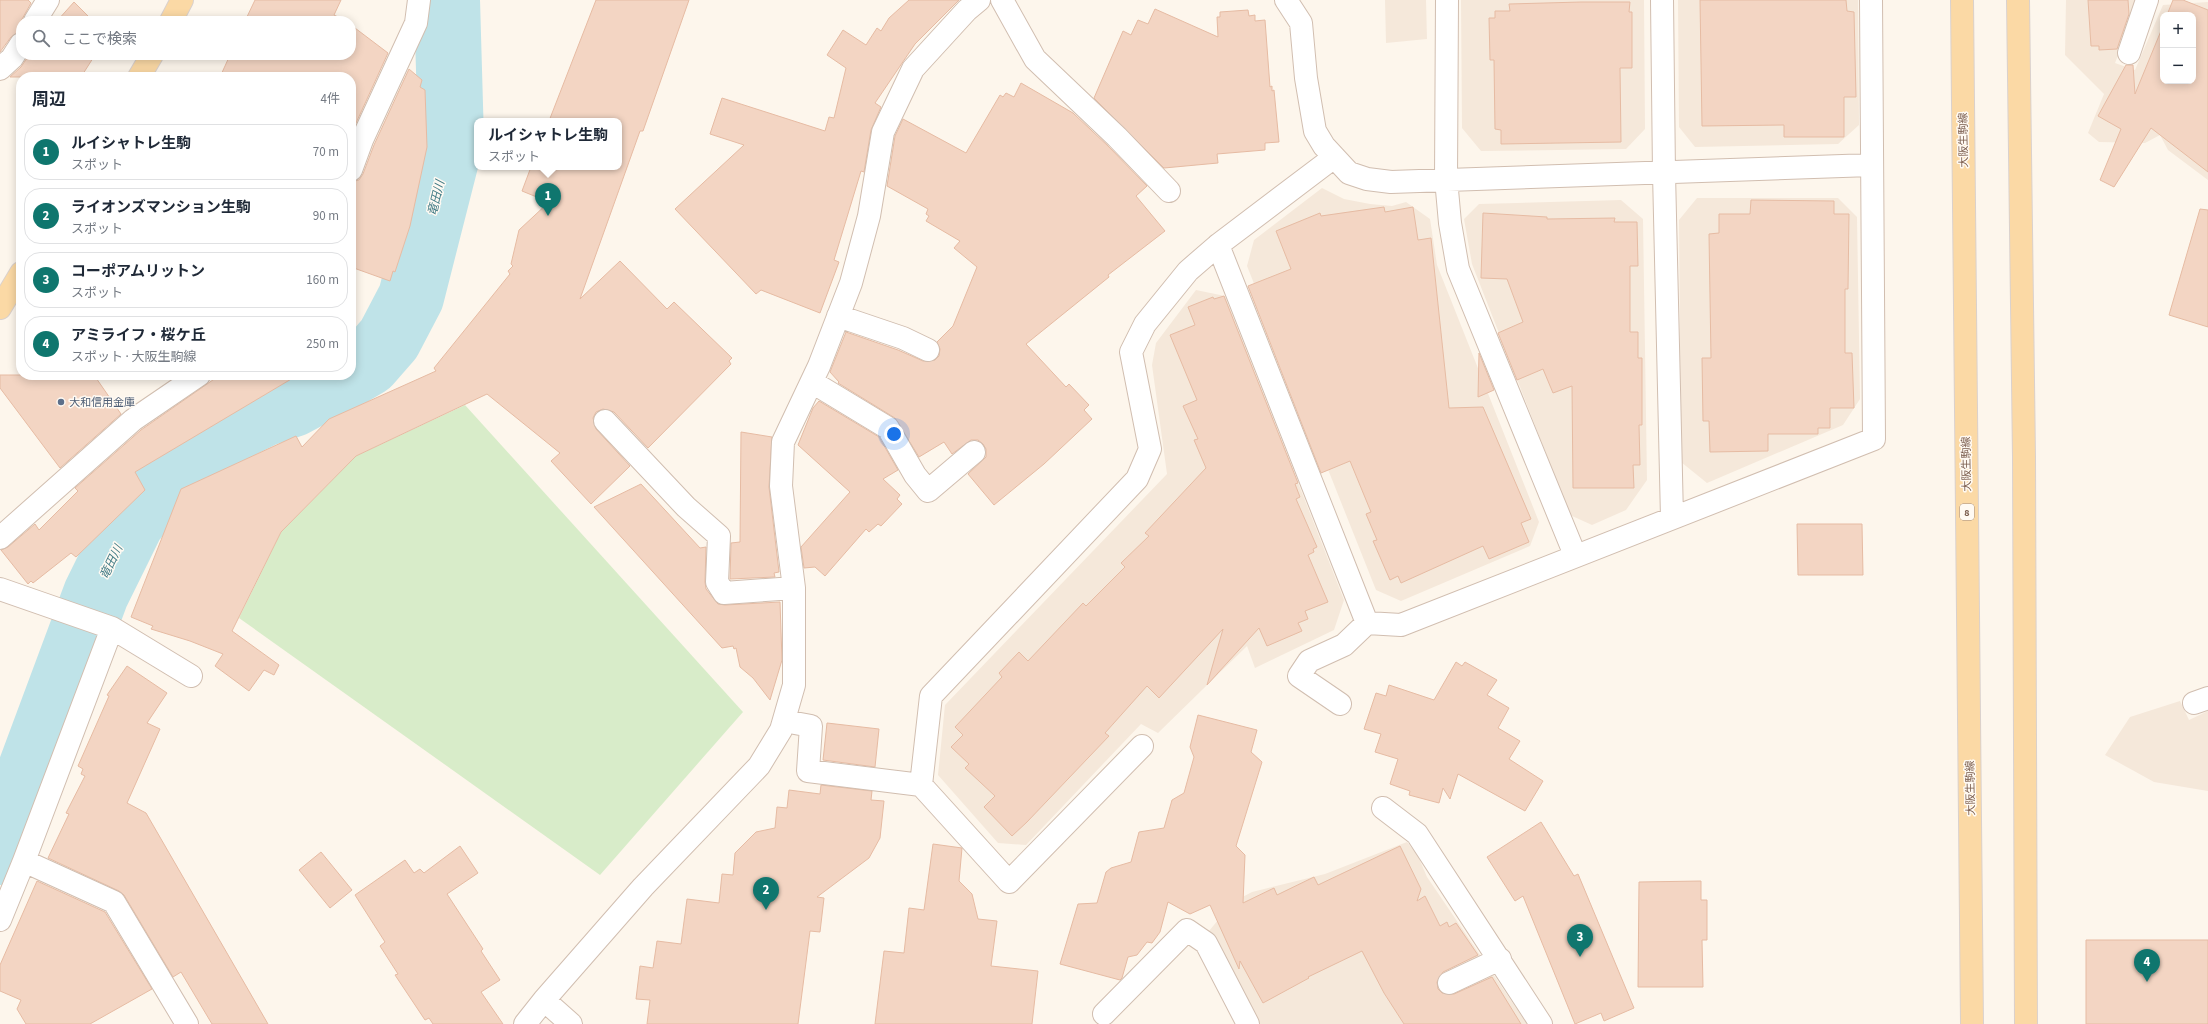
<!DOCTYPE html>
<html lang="ja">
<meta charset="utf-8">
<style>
:root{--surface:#fff;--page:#f2f2f3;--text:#1f2937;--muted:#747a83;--line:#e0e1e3;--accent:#0f766e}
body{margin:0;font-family:"Source Sans 3","Noto Sans JP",sans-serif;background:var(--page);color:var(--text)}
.controls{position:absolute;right:12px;top:12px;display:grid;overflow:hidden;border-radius:8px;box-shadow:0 2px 10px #0003}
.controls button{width:36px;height:36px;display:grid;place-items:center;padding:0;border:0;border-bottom:1px solid var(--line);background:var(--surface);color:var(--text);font:20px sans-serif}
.you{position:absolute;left:894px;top:434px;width:14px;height:14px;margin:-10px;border:3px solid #fff;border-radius:50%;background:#1a73e8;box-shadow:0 0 0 6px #1a73e833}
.badge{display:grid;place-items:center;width:26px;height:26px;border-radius:50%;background:var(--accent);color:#fff;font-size:13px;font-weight:700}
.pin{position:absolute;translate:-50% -33px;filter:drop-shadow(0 1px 2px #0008)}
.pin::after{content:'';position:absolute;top:21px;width:14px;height:12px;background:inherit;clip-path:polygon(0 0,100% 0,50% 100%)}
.popup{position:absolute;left:474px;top:118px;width:148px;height:52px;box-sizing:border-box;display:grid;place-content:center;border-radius:8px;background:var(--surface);filter:drop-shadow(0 1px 3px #0005);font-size:13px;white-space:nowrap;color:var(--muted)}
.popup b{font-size:15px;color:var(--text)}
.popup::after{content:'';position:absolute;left:50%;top:100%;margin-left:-8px;border:8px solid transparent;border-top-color:var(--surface)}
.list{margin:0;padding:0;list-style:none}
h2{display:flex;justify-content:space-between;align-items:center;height:52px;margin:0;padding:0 16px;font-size:17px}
h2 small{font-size:13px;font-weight:400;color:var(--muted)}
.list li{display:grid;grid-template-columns:26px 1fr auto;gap:12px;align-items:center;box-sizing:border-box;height:56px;margin:0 8px 8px;padding:0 8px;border:1px solid var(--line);border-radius:16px}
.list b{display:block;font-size:15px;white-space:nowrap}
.list p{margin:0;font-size:13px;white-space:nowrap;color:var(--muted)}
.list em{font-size:13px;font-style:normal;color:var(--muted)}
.icon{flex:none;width:22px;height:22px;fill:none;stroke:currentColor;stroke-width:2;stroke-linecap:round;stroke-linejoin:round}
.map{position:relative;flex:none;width:2208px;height:1024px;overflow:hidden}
.search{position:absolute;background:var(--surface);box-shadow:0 2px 10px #0003;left:16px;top:16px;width:340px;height:44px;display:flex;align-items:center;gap:10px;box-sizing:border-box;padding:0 14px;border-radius:16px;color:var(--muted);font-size:15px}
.panel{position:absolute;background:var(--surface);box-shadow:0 2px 10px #0003;left:16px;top:72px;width:340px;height:308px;border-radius:16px}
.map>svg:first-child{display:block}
.residential{fill:#f5e8da;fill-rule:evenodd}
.green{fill:#d8ecc9}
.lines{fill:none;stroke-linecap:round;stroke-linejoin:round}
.river{stroke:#bfe3e8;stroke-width:66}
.building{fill:#f3d5c3;stroke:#e6bba3}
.minor-casing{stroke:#d1beb0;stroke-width:24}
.major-casing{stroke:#dad1cd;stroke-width:24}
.minor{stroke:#fff;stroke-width:22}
.major{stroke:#fbd9a5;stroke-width:22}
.service-dot{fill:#5c6f8a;stroke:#fffaf3;stroke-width:1.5}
.labels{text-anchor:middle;stroke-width:3;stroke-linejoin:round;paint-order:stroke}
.shield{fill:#fffaf3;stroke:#a28b7f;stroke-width:1}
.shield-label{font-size:10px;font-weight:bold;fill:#7a5c4d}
.street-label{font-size:11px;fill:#7a5c4d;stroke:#fffaf3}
.service-label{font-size:11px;fill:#4e5e75;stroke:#fffaf3;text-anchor:start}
.water-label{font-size:12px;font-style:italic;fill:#437c86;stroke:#fffaf3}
</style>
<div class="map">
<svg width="2208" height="1024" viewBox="0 0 2208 1024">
<rect width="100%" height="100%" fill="#fdf6ec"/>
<!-- residential -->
<path class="residential" d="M1385 0H1426L1427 39 1386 43Z
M1461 0H1644L1645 129 1626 149 1481 151 1462 128Z
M1678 0H1858L1859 125 1838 144 1695 147 1679 127Z
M2066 0H2140L2115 63 2135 70 2163 5 2208 2V180L2168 150 2160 135 2145 143 2099 142 2088 133 2104 94 2065 55ZM2163 15H2193V81H2163Z
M1322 188 1344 199 1370 204 1392 206 1406 202 1430 219 1437 265 1539 522 1530 546 1401 601 1376 590 1247 266 1254 240Z
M1697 198H1838L1857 217 1860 399 1843 425 1707 483 1681 462 1679 220Z
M1621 200 1643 219 1647 480 1626 510 1592 525 1570 515 1472 264 1464 219 1479 204Z
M1196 290 1225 296 1344 600 1334 630 1255 668 1247 646 1158 733 1141 724 1026 845 998 843 938 775 945 705 1167 474 1152 365 1156 343Z
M2180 701 2189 720 2208 711V791L2154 782 2105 755 2130 717Z
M1407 842 1418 856 1427 877 1527 1024H1256L1209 931 1233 902 1252 892 1325 874Z"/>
<!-- green -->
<path class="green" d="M465 405 743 712 600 875 239 618 281 532 356 456Z"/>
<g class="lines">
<!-- river -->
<path class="river" d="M351 373 368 363 389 339 411 297 451 140 447 0
M0 852 96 594 132 521 185 460 221 435 263 414 293 404 347 375"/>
</g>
<!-- building -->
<path class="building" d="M0 0H28L31 3 21 21V32L11 37 0 52Z
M255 0H341L334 15 346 21H245Z
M596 0H689L643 131H640L580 299 620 261 667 309 674 302 732 358 729 361 731 364 648 448 614 412 603 409 596 412 593 418 596 429 630 466 591 504 551 461 560 453 487 394 356 456 281 532 232 631 279 665 274 675 264 670 249 691 215 666 223 654 190 641 151 629 153 626 131 617 181 489 296 436 302 447 329 419 436 371 434 368 510 274 508 271 513 266 511 264 519 230 549 202 522 191 531 167H619V121H549Z
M909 0H959L915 44 875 103 881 107 871 130 864 172 861 171 834 260 839 262 820 313 761 290 756 294 675 209 744 145 710 134 722 98 825 131 829 117 834 118 846 68 827 55 843 30 866 45 877 28 881 31 889 18Z
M1700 0H1846L1847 11 1854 12 1856 97H1844V137H1784V125L1702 126Z
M2088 0H2128L2129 14 2117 49 2099 50V46H2091Z
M2173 0H2183L2208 10V172L2151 128 2114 187 2100 180 2121 129 2098 116 2126 65H2133L2135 94 2163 26V81H2193V15H2167Z
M74 2 93 21H57Z
M1581 2H1630L1629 12H1632V68H1620L1621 142 1501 144V130L1495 129 1494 60H1490L1489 18H1495V11H1510L1509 4Z
M1155 9 1218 37 1217 17H1220V12L1248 10 1249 16 1255 15V21L1265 20 1270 87 1272 86V91L1274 90 1279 142 1265 143V150L1217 154 1218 163 1164 168 1094 98 1123 31 1131 35 1138 20 1148 24Z
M351 25 388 53 351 134V77H220L230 55H351Z
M29 55H95L81 77H10L21 67Z
M409 69 422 80 420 87 425 90 427 147 410 226 395 272 393 271 390 281 351 267V182L359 180 363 174 374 145Z
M1021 83 1073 113 1108 146 1147 186 1136 196 1165 231 1108 275 1109 277 1026 344 1066 387 1069 384 1089 405 1084 410 1092 419 1044 464 994 505 968 474 986 457V449L983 444 978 440H971L952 454 944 442 919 457 895 418 838 383 839 382 830 372 846 332 898 350 923 361 935 360 939 356 940 349 937 342 953 326 977 267 954 248 960 241 926 221 929 216 926 214 928 209 887 186 895 136 903 119 966 153 1000 95 1003 97 1006 93 1014 97Z
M1751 200 1834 201V214H1849L1848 289H1845V353H1852L1854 408H1830V428H1818V434H1768V451L1710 452 1709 421H1703L1702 358H1711L1709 234 1719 233V214H1750Z
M1384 207 1385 212 1413 207 1418 240 1431 238 1449 408 1483 407 1531 519 1521 523 1529 542 1489 559 1483 546 1401 583 1398 576 1390 580 1373 541 1377 540 1366 514 1371 512 1350 461 1321 473 1248 286 1291 269 1276 231 1320 213 1321 216Z
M2200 209 2208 210V327L2169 315Z
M1483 213 1547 217V219L1615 218 1614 222H1637L1638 266H1630V332H1638V358H1642V425H1639L1640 465H1633L1634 488H1573L1572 386 1553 393 1543 369 1517 380 1498 333 1523 322 1507 279 1481 278Z
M1224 296 1298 483 1295 484 1300 497 1296 499 1317 547 1313 549 1314 552 1308 555 1328 602 1305 611 1308 619 1298 623 1302 631 1267 646 1259 628 1207 685 1223 629 1159 698 1147 686 1105 733 1109 736 1027 822 1012 836 984 807 995 796 965 768 969 764 951 747 963 735 955 727 1002 677 999 673 1019 652 1028 661 1083 603 1086 606 1125 567 1121 563 1149 536 1145 533 1206 468 1194 440 1198 439 1183 406 1197 400 1170 335 1195 325 1188 307 1213 297 1214 299Z
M1479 353 1494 390 1478 397Z
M0 375H94L121 414 60 468 0 388Z
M220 375H298L135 472 145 490 76 557 71 553 33 583 31 581 28 584 1 550 8 547 35 524 39 530 78 491 75 488 141 430Z
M819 401 879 437 898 470 883 479 900 495 897 499 902 504 881 526 878 524 869 532 866 529 825 576 815 567 804 568 801 547 850 492 798 445 813 408Z
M741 432 772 437 769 487 779 572 774 573 775 577 730 579 731 543 740 542Z
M641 484 700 548 706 547 705 582 706 589 718 604 725 605 780 602 782 660 770 700 753 678 740 667 736 648 734 649 733 646 722 648 594 507Z
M1797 524H1862L1863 575H1798Z
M1456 662 1462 666 1465 662 1497 680 1487 695 1509 708 1498 728 1520 741 1509 759 1543 781 1525 811 1458 774 1450 799 1443 788 1439 803 1409 795 1410 791 1390 784 1398 759 1375 752 1381 734 1364 729 1376 693 1386 696 1389 685 1434 700Z
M127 666 167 693 147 723 160 729 127 803 146 813 268 1024H212L181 972 173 977 124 895 119 891 48 858 69 814 66 813 85 776 81 774 83 769 78 766 109 696 107 695Z
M1198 715 1257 730 1251 752 1262 762 1236 846 1245 855 1243 903 1274 888 1277 895 1314 877 1318 885 1400 846 1421 889 1417 901 1425 896 1440 926 1447 922 1449 927 1456 923 1478 955 1443 972 1437 982 1438 989 1442 993 1454 994 1492 977 1521 1024H1404L1384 993 1362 951 1308 977 1309 978 1263 1003 1240 961 1239 969 1210 905 1190 914 1168 902 1160 932 1152 943 1147 942 1137 955 1128 957 1122 978 1120 980 1060 964 1078 904 1097 903 1106 872 1111 868 1131 862 1139 832 1164 828 1172 800 1184 793 1194 757 1190 747Z
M827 723 879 729 875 767 823 760Z
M821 785 872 791 871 800 884 801 880 838 869 858 817 897 824 898 820 932 810 931 798 1024H647L650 1000 636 999 640 966 653 968 657 941 681 944 687 899 719 903 722 874 733 875 735 853 756 832 775 828 777 807 787 808 789 790 820 794Z
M1541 822 1574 876 1578 874 1634 1008 1604 1021 1601 1013 1575 1024 1523 896 1515 901 1487 857Z
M933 844 962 848 959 881 972 894 978 919 997 921 991 966 1038 971 1032 1024H875L884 951 904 953 909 908 924 910Z
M460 846 478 873 447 894 483 949 481 951 500 980 481 992 503 1024H433L429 1018 425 1020 395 975 398 974 380 946 385 942 355 895 405 860 414 873 420 869 424 873Z
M321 852 352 890 330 908 299 870Z
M37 881 105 912 152 989 90 1024H26L17 1009 21 1000 0 991V965Z
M1701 881V900H1707V940H1702L1703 987H1638L1639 882Z
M2086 940H2208V1024H2086Z"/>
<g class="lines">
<defs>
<path id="minor" d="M1002 0 1035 59 1117 137 1169 191
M1286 0 1301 23 1306 78 1315 131 1324 146 1349 173 1367 179 1391 182 1871 165
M1447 0 1446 179 1450 223 1458 269 1575 555
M1662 0 1664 173 1672 518
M35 21 48 0
M2129 53 2147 0
M0 69 12 58 21 44
M351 170 362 140 416 23 419 0
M1218 245 1367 623 1401 625 1874 439 1871 0
M838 316 903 338 928 350
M812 382 888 428 915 475 928 491 974 452
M605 421 686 507 719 536 717 582 724 593 794 588
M0 538 133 420 199 375
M0 589 112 628 191 676
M112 628 24 861 114 902 187 1024
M2194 703 2208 698
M1340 704 1299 676 1309 661 1344 645 1367 623
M784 721 811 726 808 771 921 785
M1142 746 1009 882 921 785 931 696 1137 479 1150 449 1131 352 1145 324 1188 271 1218 245 1333 158
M1383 808 1417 834 1541 1024
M0 920 24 861
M1449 983 1500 959
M544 1000 571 1024
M1104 1014 1187 930 1206 943 1248 1024
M525 1024 544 1000 643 887 759 766 781 730 794 685V588L781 486 783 442 819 366 851 283 869 216 883 132 913 69 967 10 979 0"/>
<path id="major" d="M1962 0 1972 1024
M2018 0 2024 457 2026 1024
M171 21 182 0
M139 77 152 55
M0 308 21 273"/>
</defs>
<!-- minor casing -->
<use href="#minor" class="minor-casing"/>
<!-- major casing -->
<use href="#major" class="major-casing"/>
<!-- minor -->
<use href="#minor" class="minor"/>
<!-- major -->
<use href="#major" class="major"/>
</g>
<!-- markers -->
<circle class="service-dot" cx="61" cy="402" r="4"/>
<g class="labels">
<!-- shield labels -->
<rect class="shield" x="1960" y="504" width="14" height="16" rx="3"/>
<g class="shield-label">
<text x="1967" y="516">8</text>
</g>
<!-- street labels -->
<g class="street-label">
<text transform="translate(1963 140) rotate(-91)" y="4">大阪生駒線</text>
<text transform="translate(1966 464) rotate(-91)" y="4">大阪生駒線</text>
<text transform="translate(1970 788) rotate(-91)" y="4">大阪生駒線</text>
</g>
<!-- service labels -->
<g class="service-label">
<text x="69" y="406">大和信用金庫</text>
</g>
<!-- water labels -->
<g class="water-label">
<text transform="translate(436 198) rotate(-76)" y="4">竜田川</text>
<text transform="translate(111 562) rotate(-64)" y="4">竜田川</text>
</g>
</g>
</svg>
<div class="controls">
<button>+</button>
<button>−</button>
</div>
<div class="you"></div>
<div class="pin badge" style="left:548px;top:216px">1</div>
<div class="popup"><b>ルイシャトレ生駒</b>スポット</div>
<div class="pin badge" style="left:766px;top:910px">2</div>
<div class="pin badge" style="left:1580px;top:957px">3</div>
<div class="pin badge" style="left:2147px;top:982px">4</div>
<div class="search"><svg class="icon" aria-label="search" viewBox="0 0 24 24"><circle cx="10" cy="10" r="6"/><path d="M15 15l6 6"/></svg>ここで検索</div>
<section class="panel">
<h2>周辺<small>4件</small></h2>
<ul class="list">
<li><span class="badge">1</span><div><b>ルイシャトレ生駒</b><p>スポット</p></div><em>70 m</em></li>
<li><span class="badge">2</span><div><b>ライオンズマンション生駒</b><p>スポット</p></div><em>90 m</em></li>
<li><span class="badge">3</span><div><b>コーポアムリットン</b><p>スポット</p></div><em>160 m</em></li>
<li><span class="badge">4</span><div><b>アミライフ・桜ケ丘</b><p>スポット · 大阪生駒線</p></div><em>250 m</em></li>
</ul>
</section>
</div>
